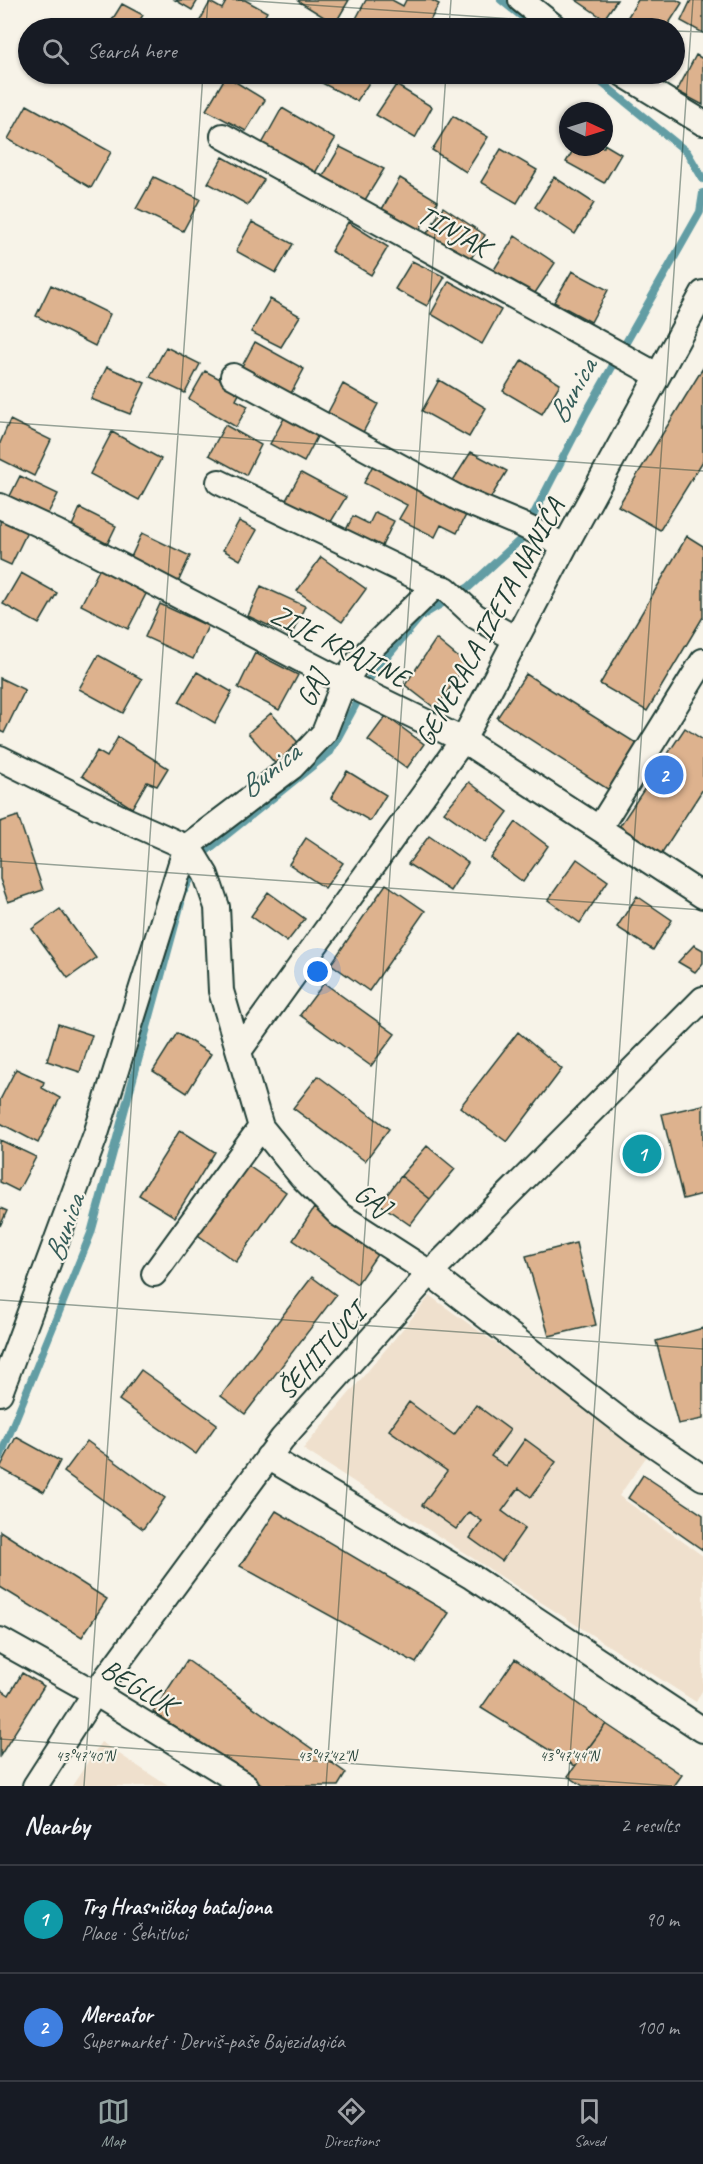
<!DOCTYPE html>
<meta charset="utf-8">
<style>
:root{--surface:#171b24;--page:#20242c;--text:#f1f3f6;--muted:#9ea1a6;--line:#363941;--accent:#92a19f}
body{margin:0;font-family:Caveat,sans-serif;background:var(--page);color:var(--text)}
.compass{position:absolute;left:559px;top:102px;width:54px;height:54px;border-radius:50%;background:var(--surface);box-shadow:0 2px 4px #0004;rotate:94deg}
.you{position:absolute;left:318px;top:972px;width:21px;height:21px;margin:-15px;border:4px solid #fff;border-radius:50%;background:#1a73e8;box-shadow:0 0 0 9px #1a73e833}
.badge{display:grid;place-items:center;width:39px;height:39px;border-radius:50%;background:var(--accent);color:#fff;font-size:20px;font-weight:700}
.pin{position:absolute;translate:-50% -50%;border:3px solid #fff;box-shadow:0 2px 6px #0006}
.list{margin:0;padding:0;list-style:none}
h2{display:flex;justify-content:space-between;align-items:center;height:78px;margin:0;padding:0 24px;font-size:26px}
h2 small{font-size:20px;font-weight:400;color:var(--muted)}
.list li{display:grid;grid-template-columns:39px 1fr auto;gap:18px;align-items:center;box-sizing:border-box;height:108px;padding:0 24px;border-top:2px solid var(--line)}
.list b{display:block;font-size:22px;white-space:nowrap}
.list p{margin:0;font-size:20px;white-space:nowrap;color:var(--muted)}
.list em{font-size:20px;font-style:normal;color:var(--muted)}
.icon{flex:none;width:33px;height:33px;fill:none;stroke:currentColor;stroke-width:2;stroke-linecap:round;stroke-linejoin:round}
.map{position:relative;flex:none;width:703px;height:1786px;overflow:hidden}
.search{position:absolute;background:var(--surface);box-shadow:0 2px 4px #0004;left:18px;right:18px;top:18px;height:66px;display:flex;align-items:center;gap:15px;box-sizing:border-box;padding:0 21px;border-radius:33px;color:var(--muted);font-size:22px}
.sheet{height:294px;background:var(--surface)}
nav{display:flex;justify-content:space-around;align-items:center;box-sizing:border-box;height:84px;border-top:2px solid var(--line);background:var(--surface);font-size:16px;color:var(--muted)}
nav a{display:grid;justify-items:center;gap:3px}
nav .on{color:var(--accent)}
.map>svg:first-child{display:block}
.built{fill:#efe0cd}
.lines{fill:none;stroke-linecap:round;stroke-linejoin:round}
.stream{stroke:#629da4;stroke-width:8}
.building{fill:#ddb28e;stroke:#1f3d34;stroke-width:1.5}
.minor-casing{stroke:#1f3d34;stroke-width:28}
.minor{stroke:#f7f3e8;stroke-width:24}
.ticks{fill:none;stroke:#1f3d34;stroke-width:1.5;stroke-opacity:0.45}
.labels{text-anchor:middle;stroke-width:4.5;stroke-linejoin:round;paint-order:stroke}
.street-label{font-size:28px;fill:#1f3d34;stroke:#f7f3e8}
.water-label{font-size:30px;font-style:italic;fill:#355d59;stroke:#f7f3e8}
.ticks-label{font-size:15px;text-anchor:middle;fill:#1f3d34;stroke:#f7f3e8;stroke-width:4.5;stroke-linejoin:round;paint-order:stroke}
</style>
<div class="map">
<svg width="703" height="1786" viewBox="0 0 703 1786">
<rect width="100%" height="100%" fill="#f7f3e8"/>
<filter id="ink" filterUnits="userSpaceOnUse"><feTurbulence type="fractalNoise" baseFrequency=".0167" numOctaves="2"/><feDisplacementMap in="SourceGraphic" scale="12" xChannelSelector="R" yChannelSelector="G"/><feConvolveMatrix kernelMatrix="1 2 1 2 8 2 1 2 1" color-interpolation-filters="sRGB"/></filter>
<g filter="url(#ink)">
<!-- built -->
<path class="built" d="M430 1296 649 1453 619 1496 703 1556V1689L696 1702 303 1449Z
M101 1742 168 1786H72Z"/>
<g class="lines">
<!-- stream -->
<path class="stream" d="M501 0 536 28
M591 74 687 152 703 179
M184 891 204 853 330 752 371 676 421 616 469 587 521 539 586 413 700 212 703 193
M0 1457 91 1233 181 903"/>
</g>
<!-- building -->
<path class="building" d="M175 0H198L192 10Z
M227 0H245L267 12 258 28H196L210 2 222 9Z
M299 0H349L335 24 298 1Z
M366 0H392L403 6 406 0H431L439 4 426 28H351Z
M576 0H617L604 19Z
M638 0H677L682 3 666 28H621Z
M691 0H703V33L681 21Z
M122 4 143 15 135 28H107Z
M285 23 296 28H282Z
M696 55 703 59V105L677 91Z
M322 74H372L374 75 357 101 318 81Z
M226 76 265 100 246 131 206 110Z
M396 85 432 107 415 138 376 115Z
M27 105 111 152 91 188 8 139Z
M282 108 335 139 315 173 262 144Z
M453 116 488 137 466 172 432 150Z
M604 144 621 154 604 183 566 162 575 147H604Z
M340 147 384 169 365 200 322 178Z
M501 149 537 170 517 203 481 182Z
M223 157 264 180 248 205 208 183Z
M154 177 200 199 183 231 136 209Z
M554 177 594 203 575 234 535 207Z
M400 178 438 201 419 230 382 209Z
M443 207 485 235 469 262 426 235Z
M252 222 293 244 276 273 236 251Z
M348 222 388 247 371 275 331 251Z
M515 236 555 263 531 299 490 276Z
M412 261 445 277 427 306 395 289Z
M572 271 608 290 591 322 554 302Z
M449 281 501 310 482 344 431 314Z
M51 285 110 314 95 346 36 316Z
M270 299 300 316 281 347 251 332Z
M255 342 304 369 289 397 240 370Z
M166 347 200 364 185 393 150 377Z
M522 360 560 384 542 414 503 391Z
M107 367 145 383 130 414 91 399Z
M703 368V461L660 530 618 506Z
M205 371 241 390 236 400 248 406 236 427 189 399Z
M439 380 486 408 469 437 422 411Z
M343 384 378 404 361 436 325 418Z
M287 413 320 431 304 462 270 444Z
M10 420 51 440 34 476 0 459V443Z
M225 425 261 445 246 475 209 455Z
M112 432 161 459 139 500 90 474Z
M471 452 507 471 488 502 452 482Z
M374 463 467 513 457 533 441 525 435 537 399 519 407 505 364 483Z
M301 473 346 497 329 525 286 500Z
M20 476 58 494 43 523 6 504Z
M80 508 116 526 103 553 68 535Z
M375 512 394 521 379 552 344 534 353 516 369 524Z
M0 519 27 532 11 565 0 560Z
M239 521 257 530 240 560 223 550Z
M142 533 190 556 175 589 127 566Z
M687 536 703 546V617L647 711 600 684Z
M321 557 366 589 342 622 297 591Z
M101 566 148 590 128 629 81 605Z
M21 573 57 593 39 624 3 604Z
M261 586 305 606 291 636 248 616Z
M160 604 208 626 193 659 145 637Z
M436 639 466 664 436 709 405 685Z
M255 653 298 675 279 710 238 688Z
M98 655 142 679 123 713 79 689Z
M197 672 232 692 215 723 179 702Z
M526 674 639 745 609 790 497 718Z
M0 678 25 690 4 733 0 731Z
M271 713 305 750 282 771 248 733Z
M386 716 424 744 407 768 368 740Z
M685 728 703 740V789L661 854 617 830Z
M118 737 168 768 157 786 147 782 132 808 82 776 97 751 107 757Z
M347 771 386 795 370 821 331 798Z
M469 782 508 812 486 842 444 812Z
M18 816 43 890 8 902 0 879V822Z
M516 822 548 846 523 882 491 858Z
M429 836 468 863 450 891 408 864Z
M306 838 343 863 325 888 289 864Z
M577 859 608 881 580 923 548 900Z
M386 884 425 911 369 991 331 964Z
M268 892 305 919 287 942 251 916Z
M637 896 672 920 653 950 617 927Z
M60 909 96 958 68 978 32 929Z
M694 945 703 950V963L695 972 678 962Z
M324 983 395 1034 371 1066 300 1015Z
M58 1024 92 1035 80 1072 47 1061Z
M518 1032 562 1069 507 1142 460 1107Z
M177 1033 211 1054 187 1093 153 1071Z
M16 1069 44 1082 42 1088 60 1098 38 1143 0 1123V1100Z
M318 1076 389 1129 365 1161 293 1108Z
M703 1105V1194L683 1199 662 1114Z
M180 1130 215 1152 175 1217 139 1195Z
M0 1140 36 1157 18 1191 0 1182Z
M427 1146 455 1169 430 1199 401 1176Z
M244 1163 286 1192 236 1262 195 1233Z
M401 1176 430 1199 410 1225 380 1204Z
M0 1208 7 1211 0 1226Z
M314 1208 378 1253 357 1284 293 1240Z
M576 1243 596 1325 549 1336 526 1256Z
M312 1277 336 1295 245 1414 221 1396Z
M703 1328V1419L678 1424 656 1341Z
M141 1370 217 1424 196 1454 119 1400Z
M409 1402 454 1435 476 1405 510 1430 491 1456 506 1466 525 1439 556 1462 531 1497 519 1488 502 1511 525 1528 502 1561 470 1538 482 1521 469 1512 456 1529 422 1505 447 1471 389 1430Z
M16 1437 60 1461 44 1492 0 1468Z
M87 1441 165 1498 143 1529 64 1472Z
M643 1475 703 1515V1550L628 1498Z
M276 1511 449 1613 416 1663 240 1566Z
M0 1531 107 1599 82 1637 0 1587Z
M515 1659 606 1724 575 1766 481 1708Z
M187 1660 346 1773 338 1786H263L153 1712Z
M22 1673 44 1686 0 1756V1689L9 1695Z
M606 1724 682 1775 674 1786H583L568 1776Z"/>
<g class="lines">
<defs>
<path id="minor" d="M521 0 556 28
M623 74 703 123
M223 136 657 375
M233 376 460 499 522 525 565 546
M219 482 435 586
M0 506 56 532 344 682 463 740 703 896
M0 758 119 817 186 847 195 857 206 875 217 907 221 991 261 1127 301 1176 340 1215 430 1273 634 1431 703 1478
M600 827 703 661
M239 1051 463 740 565 546 703 293
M154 1274 261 1127
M0 1393 96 1134 186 847 292 767 324 733 344 682 361 658 435 586 446 589 475 616 516 639
M268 1457 472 1577 703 1730
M0 1640 95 1693 246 1786
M35 1786 95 1693 282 1439 430 1273 703 999"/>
</defs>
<!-- minor casing -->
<use href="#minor" class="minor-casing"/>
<!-- minor -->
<use href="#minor" class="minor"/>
</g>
</g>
<!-- ticks -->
<path class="ticks" d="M238 0 646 28M206 28 208 0M449 28 451 0M674 31 703 32M0 422 703 471M0 861 703 910M0 1300 703 1349M0 1739 672 1786M84 1786 203 74M326 1786 446 74M568 1786 693 0"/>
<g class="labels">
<!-- street labels -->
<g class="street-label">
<text transform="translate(454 230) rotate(29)" y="10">TINJAK</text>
<text transform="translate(489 622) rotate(-61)" y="10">GENERALA IZETA NANIĆA</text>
<text transform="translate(340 645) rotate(27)" y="10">ZIJE KRAJINE</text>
<text transform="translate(311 688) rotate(-66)" y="10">GAJ</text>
<text transform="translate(373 1199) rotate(35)" y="10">GAJ</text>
<text transform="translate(320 1351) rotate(-48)" y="10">ŠEHITLUCI</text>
<text transform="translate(139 1686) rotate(31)" y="10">BEGLUK</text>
</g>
<!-- water labels -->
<g class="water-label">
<text transform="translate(572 391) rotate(-61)" y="10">Bunica</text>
<text transform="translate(269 770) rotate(-39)" y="10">Bunica</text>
<text transform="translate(64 1228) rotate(-71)" y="10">Bunica</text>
</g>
</g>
<g class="ticks-label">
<text x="85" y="1761">43°47'40"N</text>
<text x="327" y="1761">43°47'42"N</text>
<text x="569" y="1761">43°47'44"N</text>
</g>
</svg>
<svg class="compass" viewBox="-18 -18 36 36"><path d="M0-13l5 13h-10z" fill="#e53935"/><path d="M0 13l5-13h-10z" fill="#9ea1a6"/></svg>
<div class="you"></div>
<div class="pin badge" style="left:642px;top:1154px;background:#0f9aa8">1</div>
<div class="pin badge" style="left:664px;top:775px;background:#3f7fe0">2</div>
<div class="search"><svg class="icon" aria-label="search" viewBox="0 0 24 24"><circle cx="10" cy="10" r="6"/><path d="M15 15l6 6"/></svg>Search here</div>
</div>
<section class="sheet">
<h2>Nearby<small>2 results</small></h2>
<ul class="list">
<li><span class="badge" style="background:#0f9aa8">1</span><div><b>Trg Hrasničkog bataljona</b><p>Place · Šehitluci</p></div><em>90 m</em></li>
<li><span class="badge" style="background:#3f7fe0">2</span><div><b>Mercator</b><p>Supermarket · Derviš-paše Bajezidagića</p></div><em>100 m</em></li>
</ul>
</section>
<nav>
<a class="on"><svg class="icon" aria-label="map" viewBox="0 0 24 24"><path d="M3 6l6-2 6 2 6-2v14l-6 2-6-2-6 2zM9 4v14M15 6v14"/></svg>Map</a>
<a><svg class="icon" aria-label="directions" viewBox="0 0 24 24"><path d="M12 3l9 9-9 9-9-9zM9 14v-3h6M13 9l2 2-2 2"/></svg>Directions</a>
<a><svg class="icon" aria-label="saved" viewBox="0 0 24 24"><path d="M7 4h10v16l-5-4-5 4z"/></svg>Saved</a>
</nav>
